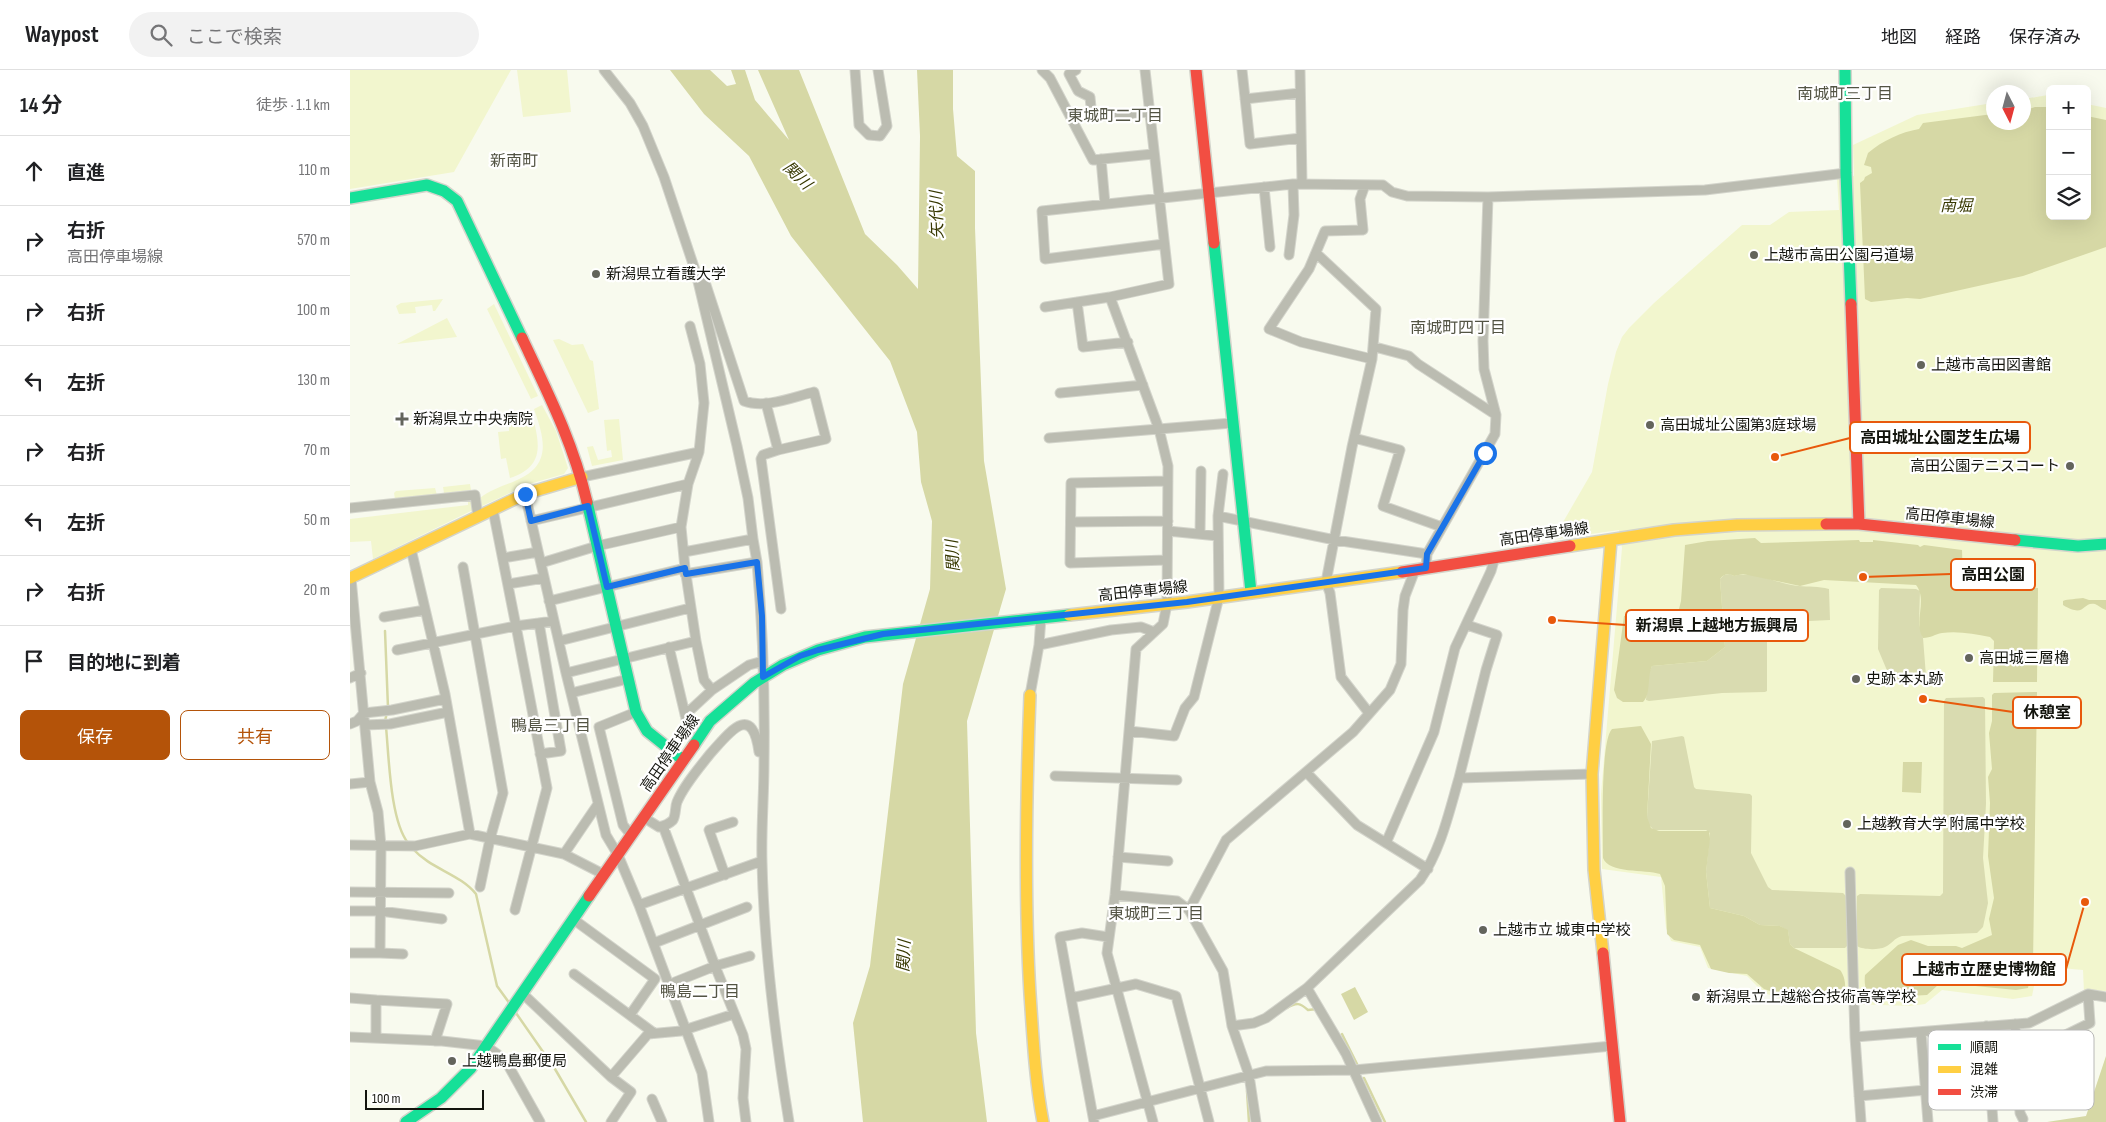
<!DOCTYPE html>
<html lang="ja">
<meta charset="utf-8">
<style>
:root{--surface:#fff;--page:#f2f2f2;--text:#202124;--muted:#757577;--line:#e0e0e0;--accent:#b45309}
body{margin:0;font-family:"Sofia Sans Condensed","Noto Sans JP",sans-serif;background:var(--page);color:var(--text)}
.controls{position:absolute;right:15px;top:15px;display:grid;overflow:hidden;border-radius:8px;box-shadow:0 5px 20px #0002}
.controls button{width:45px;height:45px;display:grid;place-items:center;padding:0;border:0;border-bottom:1px solid var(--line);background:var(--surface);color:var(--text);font:25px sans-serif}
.compass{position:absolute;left:1636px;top:15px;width:45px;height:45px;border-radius:50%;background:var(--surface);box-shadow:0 5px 20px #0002;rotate:174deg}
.scale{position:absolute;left:15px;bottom:12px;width:119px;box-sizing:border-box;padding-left:5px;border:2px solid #13140d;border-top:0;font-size:14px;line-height:18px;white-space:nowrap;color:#13140d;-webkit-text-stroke:4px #fff;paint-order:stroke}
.stop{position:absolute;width:15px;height:15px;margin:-11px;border:4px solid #1a73e8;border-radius:50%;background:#fff}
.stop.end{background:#1a73e8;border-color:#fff;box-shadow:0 1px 5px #0008}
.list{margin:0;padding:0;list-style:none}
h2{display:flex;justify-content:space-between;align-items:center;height:65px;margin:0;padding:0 20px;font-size:21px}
h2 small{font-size:16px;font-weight:400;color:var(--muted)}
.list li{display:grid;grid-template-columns:32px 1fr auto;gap:15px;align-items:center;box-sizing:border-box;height:70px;padding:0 20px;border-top:1px solid var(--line)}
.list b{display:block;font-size:19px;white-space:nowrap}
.list p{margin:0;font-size:16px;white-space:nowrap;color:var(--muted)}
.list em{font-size:16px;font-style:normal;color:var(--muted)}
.actions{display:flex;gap:10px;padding:15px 20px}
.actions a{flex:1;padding:11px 0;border:1px solid var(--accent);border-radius:8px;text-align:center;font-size:18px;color:var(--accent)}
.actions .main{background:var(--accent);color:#fff}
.icon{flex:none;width:28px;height:28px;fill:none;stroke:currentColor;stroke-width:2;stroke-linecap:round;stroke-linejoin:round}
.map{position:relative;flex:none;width:1756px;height:1052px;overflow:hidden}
header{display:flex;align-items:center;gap:30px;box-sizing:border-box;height:70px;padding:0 25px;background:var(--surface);border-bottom:1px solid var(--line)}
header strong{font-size:24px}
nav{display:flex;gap:28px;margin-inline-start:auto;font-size:18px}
.search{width:350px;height:45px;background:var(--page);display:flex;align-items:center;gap:12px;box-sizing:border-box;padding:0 18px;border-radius:28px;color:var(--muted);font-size:19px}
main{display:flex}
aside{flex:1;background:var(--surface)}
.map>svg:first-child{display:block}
.green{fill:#f2f6ce}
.forest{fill:#d9dbb0}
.water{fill:#d6d8a5}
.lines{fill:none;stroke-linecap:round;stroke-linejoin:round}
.stream{stroke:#d6d8a5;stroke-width:2.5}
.street-casing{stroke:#d3d4cb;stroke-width:11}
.fast-casing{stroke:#d3d4cb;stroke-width:14}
.slow-casing{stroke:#d3d4cb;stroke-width:14}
.jam-casing{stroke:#d3d4cb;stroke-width:14}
.street{stroke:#bbbcb1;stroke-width:9}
.fast{stroke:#16e098;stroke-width:11}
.slow{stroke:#ffcf43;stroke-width:11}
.jam{stroke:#f24e42;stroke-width:11}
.route{stroke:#1a73e8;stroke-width:6}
.poi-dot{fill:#63645c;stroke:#fff;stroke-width:2}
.labels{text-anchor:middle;stroke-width:4.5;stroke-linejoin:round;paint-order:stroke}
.poi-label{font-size:15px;fill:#13140d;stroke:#fff;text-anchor:start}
.street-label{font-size:15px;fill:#13140d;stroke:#fff}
.neighbourhood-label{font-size:16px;fill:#535444;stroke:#fff}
.water-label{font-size:16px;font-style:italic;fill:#373800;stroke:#fff}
.key{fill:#fff;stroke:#b8b8b6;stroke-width:1}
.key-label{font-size:14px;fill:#13140d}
.leader{fill:none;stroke:#e8590c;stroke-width:2}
.callout-dot{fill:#e8590c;stroke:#fff;stroke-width:2}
.callout{fill:#fff;stroke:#e8590c;stroke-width:2}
.callout-label{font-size:16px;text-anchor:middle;font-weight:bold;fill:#13140d}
</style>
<header>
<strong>Waypost</strong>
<div class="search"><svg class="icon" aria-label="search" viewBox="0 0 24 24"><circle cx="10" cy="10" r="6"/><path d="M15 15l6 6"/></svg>ここで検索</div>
<nav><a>地図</a><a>経路</a><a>保存済み</a></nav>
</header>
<main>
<aside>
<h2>14 分<small>徒歩 · 1.1 km</small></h2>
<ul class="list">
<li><svg class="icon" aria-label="ahead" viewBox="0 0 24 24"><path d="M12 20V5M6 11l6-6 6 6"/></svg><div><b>直進</b></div><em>110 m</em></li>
<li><svg class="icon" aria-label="right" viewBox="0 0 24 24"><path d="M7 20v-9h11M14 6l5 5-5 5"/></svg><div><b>右折</b><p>高田停車場線</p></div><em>570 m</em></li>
<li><svg class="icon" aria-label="right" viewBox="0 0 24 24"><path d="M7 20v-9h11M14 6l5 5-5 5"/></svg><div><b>右折</b></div><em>100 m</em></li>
<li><svg class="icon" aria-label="left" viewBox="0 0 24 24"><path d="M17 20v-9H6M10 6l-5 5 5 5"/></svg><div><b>左折</b></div><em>130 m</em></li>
<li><svg class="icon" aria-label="right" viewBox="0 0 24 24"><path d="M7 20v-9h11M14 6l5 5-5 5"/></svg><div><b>右折</b></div><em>70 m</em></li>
<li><svg class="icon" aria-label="left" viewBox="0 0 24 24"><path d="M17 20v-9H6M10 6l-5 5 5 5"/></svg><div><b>左折</b></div><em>50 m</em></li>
<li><svg class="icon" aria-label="right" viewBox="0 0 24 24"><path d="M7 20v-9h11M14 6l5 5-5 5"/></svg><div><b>右折</b></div><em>20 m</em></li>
<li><svg class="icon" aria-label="arrive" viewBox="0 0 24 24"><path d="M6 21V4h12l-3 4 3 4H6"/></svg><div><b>目的地に到着</b></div></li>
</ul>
<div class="actions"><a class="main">保存</a><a>共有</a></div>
</aside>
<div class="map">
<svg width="1756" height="1052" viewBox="0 0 1756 1052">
<rect width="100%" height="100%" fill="#f8faee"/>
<!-- green -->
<path class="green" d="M0 0H161L104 102 0 119Z
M167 0H217L221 42 173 47Z
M1698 25H1700V146H1737V34L1756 38V921L1740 920 1734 922 1733 900 1688 896 1682 926 1663 929 1592 920 1575 934 1560 936 1442 932 1414 923 1397 906 1358 898 1350 877 1321 871 1316 858 1311 807 1252 799 1251 724 1272 478 1269 460 1207 469 1205 466 1242 402 1258 314 1266 282 1272 267 1279 258 1304 233 1392 155H1420L1439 142 1489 140 1487 108 1504 106 1503 75 1567 45 1643 33 1644 52H1674V29Z
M93 229 85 241H83L82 235 65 237 66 243 49 244 46 236 51 233Z
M144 234 188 326 181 329 137 239Z
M97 248 107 267 47 274Z
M209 269 222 275 233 274 240 290 243 291 249 339 238 343 203 270Z
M192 335 206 361 218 398 214 404 179 414 130 437V428C140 420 153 416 165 411 202 396 195 370 184 339Z
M178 340H181C189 371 197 396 160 408L156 388 151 389 148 362 159 361V352L179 348Z
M269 349 273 390 242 396 237 377 243 376 248 390 262 387 261 380 257 381 254 350Z
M120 414 121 420 94 423 93 417Z
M85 418 87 425 45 429 44 423 46 421Z
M118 429 121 430 123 440 23 489 21 471 0 472V449L118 435Z"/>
<!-- forest -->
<path class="forest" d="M1380 504 1384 506C1404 500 1427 514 1448 516 1459 517 1468 516 1479 519L1480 550 1417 553V621L1415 622 1372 623 1299 631 1296 630 1298 604 1302 596 1357 591 1375 577 1370 509 1374 505Z
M1531 518 1566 519 1570 521 1569 554 1573 568 1576 606 1574 610 1544 611 1541 610 1528 579 1529 520Z
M1633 627 1635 629 1636 734 1633 788 1638 833 1633 857 1627 863 1552 866C1544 868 1542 874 1535 877 1529 880 1513 880 1507 876V826L1510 824 1590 826 1593 823 1594 631 1596 628Z
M1332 666 1334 667 1344 717 1346 719 1400 724 1402 726 1401 783 1418 817 1422 820 1493 823 1496 826 1498 875 1495 878H1444L1440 874 1438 861 1430 856 1410 855 1394 846 1360 838 1356 802 1360 763 1356 760H1304L1297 753V747L1302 671Z"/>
<!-- water -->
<path class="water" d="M320 0H360L377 16 386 14 381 0H395L405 30 439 70 408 0H449L515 164 547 195 568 219 570 66 567 0H603V39L607 86 625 101V158L634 391 656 519 617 651 626 963 637 1052H513L503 953 520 896 553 614 580 519 582 451 571 412 567 362 540 291 441 166 399 86 354 44Z
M1685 37H1700V146H1737V46L1756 50V177L1673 206 1570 229 1557 228 1521 232 1515 229 1510 113 1514 110 1515 107 1522 103 1521 97 1514 95 1518 83C1532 71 1551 62 1569 59L1573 53 1643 44 1644 52H1674V41Z
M1405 468 1411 473 1509 470 1510 472H1523V470L1568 475 1570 477 1574 475 1612 480 1613 511 1617 516 1688 518 1687 612H1643L1644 571 1640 567C1624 564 1609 561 1592 563 1585 564 1581 568 1573 568 1563 552 1578 530 1566 515L1474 510 1450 516 1393 504 1384 506C1379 503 1373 504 1370 509L1375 577 1357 591 1302 596C1297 606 1301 625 1293 632H1273L1267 628 1264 620 1274 546C1289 542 1317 551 1328 543L1331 531 1335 475 1358 471Z
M1733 528 1739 530H1756V540C1752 539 1748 535 1745 534 1732 531 1736 549 1713 535V531C1717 529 1728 529 1733 528Z
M1687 622 1683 894 1678 918 1666 920 1605 914 1588 915 1577 925 1523 928C1515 924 1514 913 1515 905L1548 875 1561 870 1578 876H1606L1612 878 1642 865 1639 849 1644 828 1638 786 1640 733 1638 707 1642 699 1639 663 1642 651V625L1644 623Z
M1291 656 1301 674 1297 747 1301 758 1309 761H1359L1360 769 1356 802 1360 838 1394 846 1410 855 1430 856 1438 860 1440 874 1444 878 1490 900C1496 907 1497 922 1492 930L1438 927 1414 919 1397 904 1379 903 1361 899 1350 875 1324 870 1317 864 1315 816 1310 804C1295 799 1259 804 1253 788 1253 766 1250 671 1262 659Z
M1553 692H1572L1571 723 1552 722Z
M1005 917 1018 942 1004 950 991 924Z
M1756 986V1052H1697L1736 1046Z"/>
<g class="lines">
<!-- stream -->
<path class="stream" d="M35 561 38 638 35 651
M36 657C39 687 40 750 58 773
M63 779C81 799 110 804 126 824L147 916 160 934
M937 938C947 932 950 933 958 940L967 939
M166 943 205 999 236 1052
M992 964 1007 994
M1014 1008 1035 1052
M897 1021 899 1052"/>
<defs>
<path id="street" d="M254 0 280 33 293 56 314 107 346 203 387 376 398 428 403 469
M505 0 509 55 519 65 530 66 537 56 528 0
M692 0 700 8 743 90 803 84
M726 0 719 4 728 21 740 27 742 47 799 42
M892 0 900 74 951 68
M950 0 952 113
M895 29 950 23
M751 89 755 134
M1015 115 1010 129 1013 160 975 161 959 199 919 259 951 272 1022 289
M914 117 920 177
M814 174 695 189 692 141 943 114 1033 115 1042 122 1057 126 1138 127 1355 120 1496 103
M966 183 1026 239 1022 289 1002 377 976 512 980 523 991 607 1019 643
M939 185 944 145 943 114
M346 204 355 212 394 331C415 339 443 327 464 322L476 369 428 380 416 333
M760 227 809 359 818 396 817 534 813 554 786 579 765 825 757 883 803 1052
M727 232 733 277 778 272
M695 237 760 227 819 214 795 0
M340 256 350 294 354 333 349 382 338 414 331 457 335 498 346 571 354 610 362 620 399 595 413 591
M1025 277 1059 286 1068 294 1146 345
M710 323 793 315
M699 368 882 353
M1004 368 1050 380 1033 436 1092 457
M428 380 413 385 411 389 431 539
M232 407 349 382
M175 424 216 603 256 765 268 785 289 835 412 791
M0 438 125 425 128 447
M143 440 166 556 204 551
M868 446 985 470 1077 484
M181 451 338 414
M721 452 818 451
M818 461 868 466
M850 464 851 401
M61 479 95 624 120 764
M334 482 403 469 407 492
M153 488 188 482
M817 490 720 493 721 413 818 411
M191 493 247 476 331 457
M113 497 153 723 140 769 130 817
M1076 498 1077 484 1145 364 1146 345 1134 299 1133 271 1138 127
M335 504 407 492C413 559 415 626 414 693 414 726 411 759 412 792 414 879 425 966 439 1052
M158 514 194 508
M199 531 335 498
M34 547 75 540
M189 553 211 681 190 684
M209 571 340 538
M689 575 761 560 791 557 804 562
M319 577 338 657
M47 580 166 556 197 718 165 840
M216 603 346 571
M0 608 11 603
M221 623 278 609
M680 625 689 575 691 547
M335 645 362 620
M0 654 7 651 14 643 42 640 95 629
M15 655 40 654 98 642
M779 661 824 666 835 638 844 627 869 527 868 446 873 404
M957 703 1007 755 1078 799
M705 706 827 710
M1109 708 1136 600 1147 565 1117 555
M0 714 20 712
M293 747 309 757C314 756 319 754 323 750 326 745 325 737 327 732 334 715 349 698 360 684 379 663 402 631 409 682
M313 756 365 896 393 965 396 979 393 1028 396 1052
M281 765 273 755 249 657 286 642
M1036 773 1084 662 1105 578 1141 501 1145 487
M0 775 65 776 120 764 214 784 253 804
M214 784 248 734
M768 787 818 791
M1500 802 1505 967 1511 1052
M375 805 359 760 383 752
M0 822 99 823
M765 825 827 831 839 840 873 901 882 956 899 1005 906 1052
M289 835 352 1003 359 1052
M839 840 876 770 1003 662 1040 620 1051 594 1053 540 1055 526 1065 500
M0 841H30L92 849
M223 849 305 909 280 945
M304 873 397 837
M0 883H30L31 776 28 742 20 712 1 508
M30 883 53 884
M224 904 304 963
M325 912 365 896 400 886
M957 918 996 984 1027 1052
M172 923 261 1007 298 964 331 961 384 944
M0 928 26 930
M721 928 710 867 732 863 758 867
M1665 954 1667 987 1689 985 1693 976 1740 953 1738 924
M882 956 904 953 916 948 957 918 1070 810C1091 780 1099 742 1109 708L1242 704
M1636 956 1643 1052
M1571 962 1578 1052
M0 967 92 971 136 976 147 984 158 995 190 1052
M1505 967 1679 953 1738 924 1756 927
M26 968V930L97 934 85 971
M1667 987 1670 1043 1673 1049
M1509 1026 1576 1020
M302 1029 312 1052
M743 1046 916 1001 1004 1000 1262 976
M261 1052 281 1022 261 1007
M744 1052 721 928 786 914 826 926 859 1052"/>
<path id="fast" d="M1495 0 1496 103 1501 234
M0 128 77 115 94 121 107 131 172 268
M864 173 901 522
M237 432 286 642 297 661 333 690
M1665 470 1728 476 1756 474
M344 675 360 651 404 613 433 595 468 580 515 567 719 545
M56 1052 91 1028 121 998 239 826"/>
<path id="slow" d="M1220 476 1324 460 1387 455 1476 454
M0 508 175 424 232 407
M719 545 837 532 1052 502
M680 625C676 725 674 824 680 924 683 967 685 1010 693 1052
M1253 883 1244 800 1242 704 1261 470"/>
<path id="jam" d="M846 0 864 173
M1501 234 1509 454
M172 268C198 323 223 372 237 432
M1476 454H1509L1665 470
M1052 502 1220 476
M239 826 344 675
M1253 883 1270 1052"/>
</defs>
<!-- street casing -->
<use href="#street" class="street-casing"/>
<!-- fast casing -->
<use href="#fast" class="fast-casing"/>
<!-- slow casing -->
<use href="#slow" class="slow-casing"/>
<!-- jam casing -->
<use href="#jam" class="jam-casing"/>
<!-- street -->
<use href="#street" class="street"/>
<!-- fast -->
<use href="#fast" class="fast"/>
<!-- slow -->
<use href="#slow" class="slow"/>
<!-- jam -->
<use href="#jam" class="jam"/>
</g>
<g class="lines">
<!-- route -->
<path class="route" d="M175 424 181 451 238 436 257 517 335 498 336 504 407 492 412 546 413 607 450 586 468 580 533 564 837 532 1076 498 1077 484 1135 383"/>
</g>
<!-- markers -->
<g class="poi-dot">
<circle cx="1404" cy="185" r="5"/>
<circle cx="246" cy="204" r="5"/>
<circle cx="1571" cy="295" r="5"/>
<path d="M49.5 341.5h5v5h5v5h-5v5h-5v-5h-5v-5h5z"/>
<circle cx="1300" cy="355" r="5"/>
<circle cx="1720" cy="396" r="5"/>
<circle cx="1619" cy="588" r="5"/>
<circle cx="1506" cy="609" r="5"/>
<circle cx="1497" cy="754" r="5"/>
<circle cx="1133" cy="860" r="5"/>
<circle cx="1346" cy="927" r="5"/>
<circle cx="102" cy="991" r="5"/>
</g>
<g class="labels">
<!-- poi labels -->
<g class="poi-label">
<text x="1414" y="190">上越市高田公園弓道場</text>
<text x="256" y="209">新潟県立看護大学</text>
<text x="1581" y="300">上越市高田図書館</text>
<text x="63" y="354">新潟県立中央病院</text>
<text x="1310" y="360">高田城址公園第3庭球場</text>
<text x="1710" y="401" text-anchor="end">高田公園テニスコート</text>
<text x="1629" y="593">高田城三層櫓</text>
<text x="1516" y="614">史跡 本丸跡</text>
<text x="1507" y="759">上越教育大学 附属中学校</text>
<text x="1143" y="865">上越市立 城東中学校</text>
<text x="1356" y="932">新潟県立上越総合技術高等学校</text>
<text x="112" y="996">上越鴨島郵便局</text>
</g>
<!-- street labels -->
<g class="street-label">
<text transform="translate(1600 448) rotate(6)" y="5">高田停車場線</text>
<text transform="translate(1194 464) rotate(-8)" y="5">高田停車場線</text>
<text transform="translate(793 521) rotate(-6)" y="5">高田停車場線</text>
<text transform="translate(320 683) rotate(-55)" y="5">高田停車場線</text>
</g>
<!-- neighbourhood labels -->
<g class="neighbourhood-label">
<text x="1495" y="29">南城町三丁目</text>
<text x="765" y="51">東城町二丁目</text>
<text x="164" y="96">新南町</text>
<text x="1108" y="263">南城町四丁目</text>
<text x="201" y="661">鴨島三丁目</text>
<text x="806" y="849">東城町三丁目</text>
<text x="350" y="927">鴨島二丁目</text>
</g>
<!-- water labels -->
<g class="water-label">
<text transform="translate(448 105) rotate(44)" y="6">関川</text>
<text x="1606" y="141">南堀</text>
<text transform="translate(586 145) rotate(-92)" y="6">矢代川</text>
<text transform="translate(602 486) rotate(-94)" y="6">関川</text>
<text transform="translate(553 886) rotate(-87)" y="6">関川</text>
</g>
</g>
<!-- legend -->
<rect x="1578" y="960" width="166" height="80" rx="8" class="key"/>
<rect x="1588" y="974" width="23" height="6" fill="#16e098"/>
<rect x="1588" y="996" width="23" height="7" fill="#ffcf43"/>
<rect x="1588" y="1019" width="23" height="6" fill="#f24e42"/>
<g class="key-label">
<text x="1620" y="982">順調</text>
<text x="1620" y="1004">混雑</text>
<text x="1620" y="1027">渋滞</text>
</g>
<!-- callouts -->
<path class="leader" d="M1425 387L1500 368M1513 507L1601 504M1202 550L1276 555M1573 629L1663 642M1735 832L1716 899"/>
<g class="callout-dot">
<circle cx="1425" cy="387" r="5"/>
<circle cx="1513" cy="507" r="5"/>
<circle cx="1202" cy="550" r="5"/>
<circle cx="1573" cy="629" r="5"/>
<circle cx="1735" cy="832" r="5"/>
</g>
<g class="callout">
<rect x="1500" y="352" width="180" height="31" rx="5"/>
<rect x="1601" y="489" width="84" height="31" rx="5"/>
<rect x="1276" y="540" width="182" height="31" rx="5"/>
<rect x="1663" y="627" width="68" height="31" rx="5"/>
<rect x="1552" y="884" width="164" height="31" rx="5"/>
</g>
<g class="callout-label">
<text x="1590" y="373">高田城址公園芝生広場</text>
<text x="1643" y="510">高田公園</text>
<text x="1367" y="561">新潟県 上越地方振興局</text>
<text x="1697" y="648">休憩室</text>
<text x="1634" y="905">上越市立歴史博物館</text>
</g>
</svg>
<div class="controls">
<button>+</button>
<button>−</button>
<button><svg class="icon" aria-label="layers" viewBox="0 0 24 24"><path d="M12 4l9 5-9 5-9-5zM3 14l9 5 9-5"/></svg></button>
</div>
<svg class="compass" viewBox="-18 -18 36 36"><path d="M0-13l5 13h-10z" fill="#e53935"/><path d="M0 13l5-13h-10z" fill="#757577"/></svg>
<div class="scale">100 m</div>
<div class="stop" style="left:1135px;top:383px"></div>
<div class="stop end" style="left:175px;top:424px"></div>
</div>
</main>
